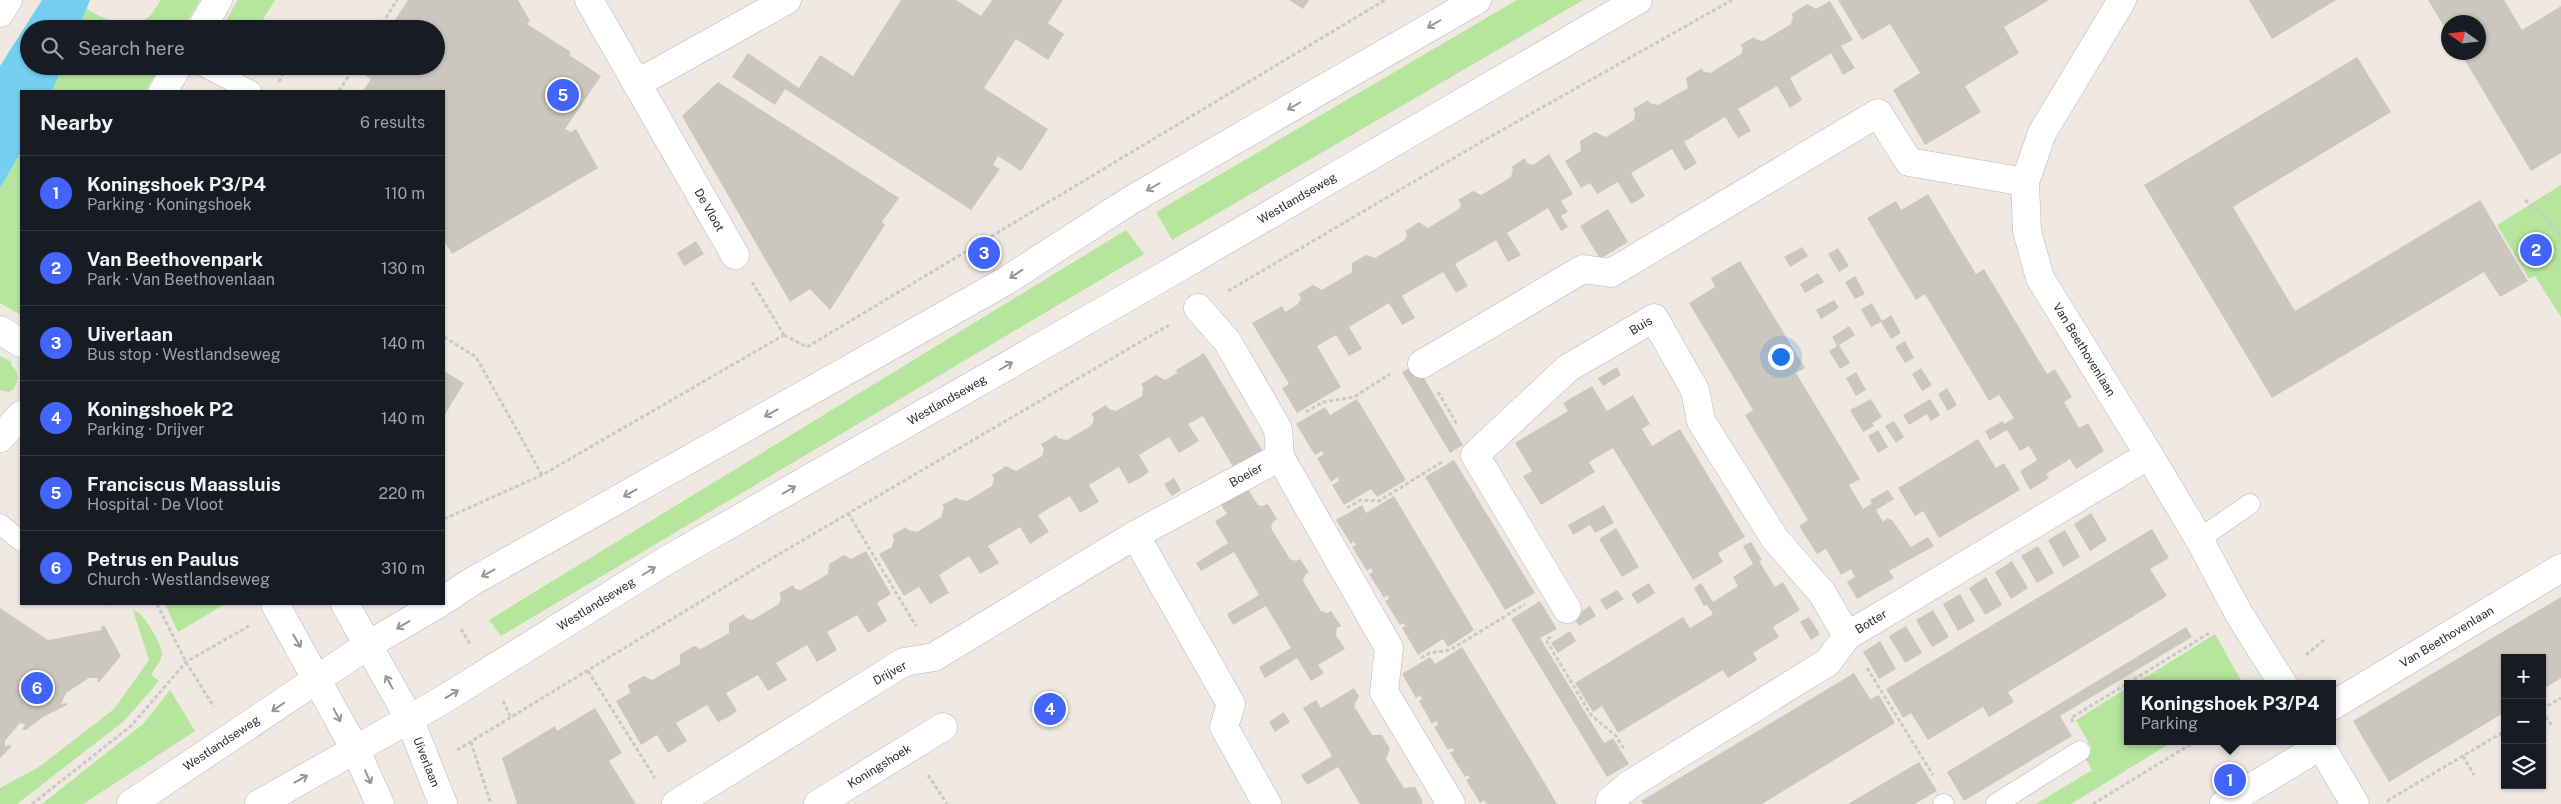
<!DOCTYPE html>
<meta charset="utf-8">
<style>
:root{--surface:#171b24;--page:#20242c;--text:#f1f3f6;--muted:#9ea1a6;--line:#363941;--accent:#4264fb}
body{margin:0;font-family:"Public Sans",sans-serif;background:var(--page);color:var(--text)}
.controls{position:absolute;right:15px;bottom:15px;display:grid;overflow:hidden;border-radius:0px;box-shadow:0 1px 4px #0004}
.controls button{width:45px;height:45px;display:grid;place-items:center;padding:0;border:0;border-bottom:1px solid var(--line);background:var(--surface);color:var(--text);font:25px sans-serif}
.compass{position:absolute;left:2441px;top:15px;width:45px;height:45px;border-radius:50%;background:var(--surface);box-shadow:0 1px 4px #0004;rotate:284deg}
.you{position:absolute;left:1780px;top:356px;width:18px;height:18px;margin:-12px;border:4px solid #fff;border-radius:50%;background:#1a73e8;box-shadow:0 0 0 8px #1a73e833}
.badge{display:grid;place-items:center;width:32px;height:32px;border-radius:50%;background:var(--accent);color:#fff;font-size:16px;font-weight:700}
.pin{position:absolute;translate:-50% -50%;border:2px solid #fff;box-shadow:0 1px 5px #0006}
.popup{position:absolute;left:2124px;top:680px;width:212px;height:65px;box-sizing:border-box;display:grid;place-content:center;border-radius:0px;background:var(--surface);filter:drop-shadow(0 1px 4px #0005);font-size:16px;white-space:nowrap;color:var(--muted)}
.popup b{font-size:19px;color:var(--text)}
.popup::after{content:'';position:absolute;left:50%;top:100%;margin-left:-10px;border:10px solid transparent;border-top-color:var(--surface)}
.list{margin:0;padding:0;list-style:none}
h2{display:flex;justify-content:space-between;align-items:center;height:65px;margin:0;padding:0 20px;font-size:21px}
h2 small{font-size:16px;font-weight:400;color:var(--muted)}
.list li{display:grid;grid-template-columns:32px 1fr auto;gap:15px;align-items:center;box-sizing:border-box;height:75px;padding:0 20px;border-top:1px solid var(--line)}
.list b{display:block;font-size:19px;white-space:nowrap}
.list p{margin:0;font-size:16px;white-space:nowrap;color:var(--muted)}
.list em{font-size:16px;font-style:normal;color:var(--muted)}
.icon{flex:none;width:28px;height:28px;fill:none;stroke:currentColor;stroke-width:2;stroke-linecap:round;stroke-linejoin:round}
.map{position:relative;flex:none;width:2561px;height:804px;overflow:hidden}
.search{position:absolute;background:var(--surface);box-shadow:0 1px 4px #0004;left:20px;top:20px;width:425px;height:55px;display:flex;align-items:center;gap:12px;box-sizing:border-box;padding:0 18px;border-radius:28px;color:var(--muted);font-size:19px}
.panel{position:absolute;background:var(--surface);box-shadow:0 1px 4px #0004;left:20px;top:90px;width:425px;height:515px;border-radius:0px}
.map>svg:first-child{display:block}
.green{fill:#b6e59e}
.water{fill:#75cff0}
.building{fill:#cbc7bf}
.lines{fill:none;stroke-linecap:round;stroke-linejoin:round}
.service-casing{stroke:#b4b7c1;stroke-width:21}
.pedestrian-casing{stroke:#b4b7c1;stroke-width:29}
.minor-casing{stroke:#b4b7c1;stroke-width:29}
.tertiary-casing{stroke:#b4b7c1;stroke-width:29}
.secondary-casing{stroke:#b4b7c1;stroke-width:29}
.path{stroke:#c9c9c9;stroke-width:3;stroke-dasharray:4 2.5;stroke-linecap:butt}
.service{stroke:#fff;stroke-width:20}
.pedestrian{stroke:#fff;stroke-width:28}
.minor{stroke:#fff;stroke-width:28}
.tertiary{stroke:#fff;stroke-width:28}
.secondary{stroke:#fff;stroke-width:28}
.oneway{stroke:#969696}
.labels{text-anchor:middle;stroke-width:4;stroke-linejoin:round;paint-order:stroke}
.street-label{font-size:12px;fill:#2e2e2e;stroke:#fff}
</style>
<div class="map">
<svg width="2561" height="804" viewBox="0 0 2561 804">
<rect width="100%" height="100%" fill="#efe9e1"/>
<!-- green -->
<path class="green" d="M161 0H200L183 29H78L85 8C100 17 129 32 146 19 152 15 157 6 161 0Z
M238 0H275L257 29H221Z
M1517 0H1583L1172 240 1156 212Z
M63 66H160L146 91H52Z
M21 152V315L0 303V188Z
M2561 185V317L2535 276 2529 279 2497 225Z
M1126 230 1144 254 501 636 489 620Z
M0 356 12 362 11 365C20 372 19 381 13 390L8 392 0 390Z
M165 604H225L178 632Z
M133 610C143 611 161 643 162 653 162 660 155 668 151 675L159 681 124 721 17 804H0V788L39 767 114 709 149 660Z
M2215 634 2243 684H2135Z
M2127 688 2128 741H2174L2071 804H2036L2092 770 2083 754 2092 749 2076 720Z
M170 690 195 731 83 804H42L143 724Z"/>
<!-- water -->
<path class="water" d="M42 0H90L78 29H29V66H63L52 91H21V152L0 188V66Z"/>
<!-- building -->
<path class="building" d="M408 0H518L530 21 527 24 571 52 569 55 601 76 565 129 571 132 576 129 598 168 452 254 444 241V91H363L371 79 361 73 365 66H436V29H389Z
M901 0H956L981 16 992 0H1063L1048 23 1064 34 1048 60 1016 39 984 88 1048 129 1021 171 998 156 993 165 1000 169 971 210 785 89 775 105 732 77 748 53 799 88 820 55 853 76Z
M1289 0H1309L1303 9Z
M1838 0H2049L2004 27 2019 53 1965 86 1981 112 1925 145 1893 90 1920 73 1890 24 1862 40Z
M2249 0H2336L2272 39Z
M2428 0H2504L2522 30 2561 6V153L2531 171 2460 52H2478V22H2448V33Z
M1830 1 1853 40 1841 46 1855 68 1843 75 1831 53 1790 78 1802 100 1790 108 1777 86 1738 109 1751 131 1738 138 1725 117 1684 142 1697 163 1685 171 1672 149 1631 173 1645 196 1631 204 1618 182 1597 194 1590 183 1581 188 1565 161 1581 151 1580 141 1595 132 1606 137 1634 120 1635 113 1633 109 1648 100 1649 103 1658 105 1688 88 1686 78 1702 68 1703 71 1710 73 1741 54 1743 48 1740 45 1754 37 1755 39 1763 41 1791 24 1793 16 1791 14 1807 4 1816 9Z
M2357 57 2391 112 2233 207 2295 311 2480 200 2528 281 2500 297 2484 272 2272 398 2144 185Z
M718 82 899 198 882 222 885 225 830 310 810 289 790 302 682 116Z
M1549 154 1573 194 1561 201 1568 212 1561 216 1568 227 1561 231 1548 208 1507 233 1521 255 1508 262 1496 240 1455 264 1468 286 1456 293 1443 272 1402 296 1415 318 1402 325 1389 303 1349 327 1362 349 1349 356 1336 335 1317 346 1341 387 1297 413 1282 388 1289 384 1252 323 1282 306 1285 312 1298 304 1301 298 1298 294 1313 285 1322 290 1352 272V263L1366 255 1375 258 1405 240 1407 234 1405 231 1419 222 1428 228 1459 209 1461 204 1458 200 1473 191 1481 195 1511 177 1513 169 1511 167 1525 158 1527 163 1533 165Z
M1928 194 1976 274 1984 269 2047 374 2055 369 2072 397 2064 402 2079 428 2088 423 2104 451 2076 469 2070 459 2046 474 2049 478 2030 490 2020 471 2037 460 2029 446 2020 451 2007 430 1990 440 1985 431 2003 421 2004 424 2014 418 1999 395 1989 401 1925 294 1916 300 1867 218 1896 201 1901 210Z
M1608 209 1628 242 1600 259 1580 226Z
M696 241 704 254 684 266 677 253Z
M1802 247 1808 256 1790 267 1784 257Z
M1838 248 1849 266 1839 272 1828 254Z
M1740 261 1805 368 1796 373 1860 479 1849 485 1863 509 1872 503 1870 500 1888 490 1894 499 1876 510 1883 522 1887 518 1892 520 1911 547 1928 537 1934 546 1889 571 1894 578 1857 599 1847 582 1855 577 1851 569 1841 575 1826 549 1817 554 1799 526 1808 520 1745 415 1753 410 1689 303 1715 287 1711 278Z
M1818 273 1824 282 1805 293 1800 284Z
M1855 276 1865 294 1855 299 1845 282Z
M1834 300 1839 308 1821 319 1816 310Z
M1872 303 1882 321 1891 315 1901 333 1891 339 1881 322 1871 327 1861 309Z
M1849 326 1855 335 1839 345 1850 363 1840 369 1829 351 1837 346 1832 337Z
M1905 341 1914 358 1905 363 1895 347Z
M1204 353 1265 455 1236 472 1203 416 1188 424 1199 441 1179 453 1169 437 1139 455 1149 472 1140 478 1129 484 1119 467 1089 485 1099 502 1090 507 1080 513 1070 496 1038 515 1049 532 1039 538 1030 544 1020 527 988 546 999 563 980 574 969 556 939 575 949 593 930 604 919 587 904 596 879 554 892 547 894 539 892 535 906 527 908 530 917 532 941 517 944 508 942 505 957 497 958 499 967 501 992 486 994 479 992 475 1006 466 1016 471 1042 456 1044 449 1041 444 1048 440 1056 435 1058 438 1067 440 1092 425 1094 418 1091 414 1106 405 1109 409 1116 411 1142 396 1143 388 1141 384 1156 375 1165 380 1177 373 1176 370Z
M1416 364 1463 445 1450 453 1402 372Z
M1617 367 1621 375 1603 386 1598 378Z
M1921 368 1932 385 1922 391 1912 374Z
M444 371 464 383 444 416Z
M1856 372 1866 390 1856 396 1846 378Z
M1592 386 1607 411 1633 395 1650 424 1642 429 1652 446 1680 429 1745 537 1718 553 1723 562 1693 580 1613 448 1589 462 1595 472 1541 505 1523 476 1532 471 1515 443 1568 411 1563 403Z
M1947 388 1957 405 1948 411 1938 394Z
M1357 399 1406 480 1377 497 1371 489 1344 505 1332 485 1339 481 1338 477 1331 482 1317 458 1324 454 1322 451 1315 455 1296 424 1325 407 1330 415Z
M1871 399 1882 417 1872 423 1874 426 1863 432 1850 410Z
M1930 399 1940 415 1931 421 1927 414 1909 425 1903 415Z
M1894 421 1904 437 1896 443 1885 426Z
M1878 430 1888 447 1878 453 1868 436Z
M1978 439 1996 468 2004 463 2020 490 1939 538 1923 511 1915 516 1898 488Z
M1454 460 1535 593 1505 610 1425 477Z
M1174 478 1181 490 1172 496 1164 484Z
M1248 489 1258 505 1263 506 1268 504 1277 519 1273 522 1271 528 1290 559 1296 561 1300 559 1309 572 1305 575 1303 581 1321 611 1327 613 1331 611 1341 626 1337 628 1336 635 1345 649 1318 665 1324 673 1311 681 1297 658 1265 678 1259 667 1291 648 1266 606 1233 625 1227 614 1259 595 1234 552 1201 571 1196 563 1228 543 1215 521 1227 514 1221 505Z
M1394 496 1474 630 1448 647 1443 639 1418 655 1402 628 1405 626 1404 623 1400 625 1385 601 1389 599 1387 595 1384 598 1369 574 1373 572 1371 568 1367 571 1352 547 1356 545 1354 541 1351 544 1336 520 1362 505 1366 513Z
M1604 505 1614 523 1595 533 1590 525 1573 535 1568 525Z
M2091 513 2107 540 2090 551 2074 524Z
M1616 528 1639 567 1622 577 1599 539Z
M2152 529 2169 558 2150 569 2167 596 2008 692 2014 702 1989 717 1983 707 1928 740 1911 713 1903 718 1886 689Z
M2065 530 2080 557 2063 567 2048 540Z
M1751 542 1762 560 1759 561 1775 587 1783 582 1800 610 1773 627 1779 637 1753 653 1757 660 1728 678 1723 670 1618 733 1602 706 1593 712 1575 683 1683 617 1690 628 1713 614 1707 605 1704 606 1694 588 1701 583 1713 602 1738 586 1733 577 1753 564 1743 546Z
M2038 546 2054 573 2037 583 2021 556Z
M866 551 891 594 877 603 887 621 868 633 857 615 827 632 837 650 817 662 807 645 776 663 787 680 768 691 758 675 726 693 737 711 728 717 718 722 707 705 676 723 687 741 668 753 657 735 641 745 616 701 630 693 628 685 644 676 652 680 680 664V654L694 646 701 649 729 633V623L744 614 746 618 752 620 779 604 781 597 779 593 793 585 795 589 801 590 828 574 829 564 836 560 844 555 851 559Z
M2012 561 2028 588 2011 599 1995 572Z
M1986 577 2002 605 1985 615 1969 588Z
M1649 583 1655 593 1638 604 1631 594Z
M1617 590 1624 599 1606 610 1600 600Z
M1960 594 1975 621 1958 631 1943 604Z
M2561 597V678L2542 690V658H2505V712L2389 782 2353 721Z
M1540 601 1557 629 1540 638 1604 743 1613 738 1629 764 1607 777 1511 619Z
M1590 606 1596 616 1579 626 1573 616Z
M0 608 48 640 102 630 101 627 104 625 121 656 99 682 97 681 98 678H89L66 693 61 704 67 703V705L43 717 26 730H22L25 724 20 723 5 741V746L11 745V747L0 758Z
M1933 610 1949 637 1932 647 1916 620Z
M1809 617 1820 634 1811 640 1800 622Z
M1906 626 1922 653 1905 663 1889 636Z
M2186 627 2192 637 2060 716 2072 736 1964 801 1947 772Z
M1570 631 1576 641 1558 653 1551 643Z
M1880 641 1896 669 1879 679 1863 652Z
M1462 647 1540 775 1557 804H1486L1484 800 1480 803 1466 780 1470 778 1468 775 1465 777 1450 753 1454 751 1452 748 1448 750 1434 727 1438 725 1436 721 1432 724 1419 701 1422 699 1420 695 1416 698 1402 674 1430 657 1435 664Z
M1854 673 1870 699 1879 695 1895 723 1762 804H1644L1641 801Z
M1354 688 1359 696 1354 706 1372 735H1382L1390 749 1386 759 1404 788 1415 787 1423 802 1421 804H1360L1338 767 1307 785 1301 775 1332 756 1303 708 1316 700 1321 708Z
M595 708 622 753 609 761 636 804H517L502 758 555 726 557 731Z
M1284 712 1290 722 1275 732 1269 722Z
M1919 762 1937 791 1915 804H1848Z"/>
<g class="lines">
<defs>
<path id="service" d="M203 66 251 91
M0 524 21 541
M2199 539 2250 504
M1943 804H1944
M1996 804 2080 751"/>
<g id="pedestrian">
<path d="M1198 308 1227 341 1278 429 1280 457 1389 648 1384 692 1451 804"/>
<path d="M1241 478 1280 457"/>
<path id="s1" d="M2332 706 2561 568"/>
</g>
<g id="minor">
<path id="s2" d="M589 0 735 255"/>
<path id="s3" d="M2122 0 2042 133 2025 182 2027 231 2040 278 2149 455 2199 539 2239 614 2283 684"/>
<path d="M0 13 8 0"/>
<path d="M201 29 218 0"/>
<path d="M638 83 787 0"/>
<path d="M163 91 178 66"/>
<path d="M1422 364 1583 269 1611 273 1878 113 1909 162 2025 182"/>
<path d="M0 438 21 415"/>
<path d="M1135 535 1231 704 1224 727 1267 804"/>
<path id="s4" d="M1567 609 1475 455 1568 368 1654 318 1695 390 1701 421 1775 539 1822 593 1847 636"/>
<path d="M2318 741 2355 804"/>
<path id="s5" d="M1610 801 1629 785 1828 662 1847 636 2149 455"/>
<path d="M676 804 904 662 934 657 1135 535 1241 478"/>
<path id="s6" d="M818 804 943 727"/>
<path d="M2224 804 2320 746"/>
</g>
<g id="tertiary">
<path d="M0 330 21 343"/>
<path d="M275 604 356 751 380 804"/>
<path id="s7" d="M345 604 409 718 443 804"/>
</g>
<g id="secondary">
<path d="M444 600 473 581 1004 282 1131 200 1477 0"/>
<path id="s8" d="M131 804 368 645 438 604"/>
<path id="s9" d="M259 804 441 701 667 560 1152 283 1638 0"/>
</g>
</defs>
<!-- service casing -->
<use href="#service" class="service-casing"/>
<!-- pedestrian casing -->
<use href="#pedestrian" class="pedestrian-casing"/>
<!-- minor casing -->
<use href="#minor" class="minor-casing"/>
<!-- tertiary casing -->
<use href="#tertiary" class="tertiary-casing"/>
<!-- secondary casing -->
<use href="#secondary" class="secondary-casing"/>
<!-- path -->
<path class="path" d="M379 29 397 0
M279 82 284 70
M339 91 355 66
M2525 200 2548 220 2561 237
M752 282 784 335
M1228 291 1488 138 1732 0
M784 335 807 347 1385 0
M444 337 476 357 542 475
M1438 392 1458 426
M1306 412 1323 402 1354 397 1390 374
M1347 508 1361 500 1379 501 1442 462
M848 513 916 626
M444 519 542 475 784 335
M103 604H115
M157 604 186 662 214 707
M461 629 470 644
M1551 637 1546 640 1591 715 1616 736 1624 749
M2306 655 2326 638
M1421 658 1430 653 1450 650 1525 604
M1867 668 1933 775
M588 671 655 778
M503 701 511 718
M2542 709 2561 698
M2542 711 2552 726
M2073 722 2071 718 2211 632
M471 742 491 804
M457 750 764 563 1169 325
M2463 756 2474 775
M928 775 947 804
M2387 801 2505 731
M32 804 131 726 186 662 249 626
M2093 804 2196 741"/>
<!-- service -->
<use href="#service" class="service"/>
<!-- pedestrian -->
<use href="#pedestrian" class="pedestrian"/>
<!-- minor -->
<use href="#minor" class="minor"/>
<!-- tertiary -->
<use href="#tertiary" class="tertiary"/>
<!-- secondary -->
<use href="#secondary" class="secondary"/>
</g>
<!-- one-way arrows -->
<defs><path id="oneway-shaft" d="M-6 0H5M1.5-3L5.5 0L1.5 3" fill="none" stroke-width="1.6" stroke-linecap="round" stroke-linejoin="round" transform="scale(1.25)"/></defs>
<g class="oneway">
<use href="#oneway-shaft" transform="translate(1434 24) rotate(150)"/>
<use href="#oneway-shaft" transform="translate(1294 106) rotate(150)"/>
<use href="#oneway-shaft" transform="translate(1153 187) rotate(150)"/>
<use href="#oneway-shaft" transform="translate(1016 274) rotate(147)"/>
<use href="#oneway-shaft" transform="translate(1006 366) rotate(-30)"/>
<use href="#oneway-shaft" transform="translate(771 413) rotate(151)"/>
<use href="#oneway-shaft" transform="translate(789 490) rotate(-30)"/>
<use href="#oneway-shaft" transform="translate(630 493) rotate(151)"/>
<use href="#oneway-shaft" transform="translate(649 571) rotate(-32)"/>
<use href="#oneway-shaft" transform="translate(488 573) rotate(151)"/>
<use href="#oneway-shaft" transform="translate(403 625) rotate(149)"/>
<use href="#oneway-shaft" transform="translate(297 641) rotate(60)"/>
<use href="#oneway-shaft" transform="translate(389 682) rotate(-119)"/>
<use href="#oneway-shaft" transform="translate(452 694) rotate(-31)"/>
<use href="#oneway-shaft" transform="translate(278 707) rotate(145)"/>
<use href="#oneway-shaft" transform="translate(337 715) rotate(62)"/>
<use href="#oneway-shaft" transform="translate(368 777) rotate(66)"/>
<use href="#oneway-shaft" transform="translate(301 779) rotate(-29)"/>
</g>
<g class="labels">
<!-- street labels -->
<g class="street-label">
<text dy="4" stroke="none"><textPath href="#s9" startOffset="1202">Westlandseweg</textPath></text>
<text dy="4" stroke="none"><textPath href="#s2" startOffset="242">De Vloot</textPath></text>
<text dy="4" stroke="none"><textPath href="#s4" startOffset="391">Buis</textPath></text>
<text dy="4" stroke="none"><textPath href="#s3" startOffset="389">Van Beethovenlaan</textPath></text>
<text dy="4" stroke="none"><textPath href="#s9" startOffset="798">Westlandseweg</textPath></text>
<text transform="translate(1246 475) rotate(-29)" y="4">Boeier</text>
<text dy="4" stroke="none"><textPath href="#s9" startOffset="392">Westlandseweg</textPath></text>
<text dy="4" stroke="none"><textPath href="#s5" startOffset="319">Botter</textPath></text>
<text dy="4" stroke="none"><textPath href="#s1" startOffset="134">Van Beethovenlaan</textPath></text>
<text transform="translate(890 673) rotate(-29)" y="4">Drijver</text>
<text dy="4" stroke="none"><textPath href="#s8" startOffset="109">Westlandseweg</textPath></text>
<text dy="4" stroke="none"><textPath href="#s7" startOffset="178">Uiverlaan</textPath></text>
<text dy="4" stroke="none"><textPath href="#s6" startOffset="72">Koningshoek</textPath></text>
</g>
</g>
</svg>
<div class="controls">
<button>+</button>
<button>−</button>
<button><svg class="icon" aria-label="layers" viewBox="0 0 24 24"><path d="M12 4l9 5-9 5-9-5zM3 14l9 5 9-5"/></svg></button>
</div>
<svg class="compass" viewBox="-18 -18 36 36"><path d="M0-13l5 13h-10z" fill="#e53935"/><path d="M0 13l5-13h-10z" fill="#9ea1a6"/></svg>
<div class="you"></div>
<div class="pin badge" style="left:2230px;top:780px">1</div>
<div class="popup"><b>Koningshoek P3/P4</b>Parking</div>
<div class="pin badge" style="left:2536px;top:250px">2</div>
<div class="pin badge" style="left:984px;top:253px">3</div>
<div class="pin badge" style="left:1050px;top:709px">4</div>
<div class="pin badge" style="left:563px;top:95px">5</div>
<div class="pin badge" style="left:37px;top:688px">6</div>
<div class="search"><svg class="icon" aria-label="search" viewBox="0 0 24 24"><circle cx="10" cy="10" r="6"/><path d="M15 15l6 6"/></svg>Search here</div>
<section class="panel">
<h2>Nearby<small>6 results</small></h2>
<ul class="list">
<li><span class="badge">1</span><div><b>Koningshoek P3/P4</b><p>Parking · Koningshoek</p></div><em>110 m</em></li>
<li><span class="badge">2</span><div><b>Van Beethovenpark</b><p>Park · Van Beethovenlaan</p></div><em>130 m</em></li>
<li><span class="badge">3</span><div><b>Uiverlaan</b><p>Bus stop · Westlandseweg</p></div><em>140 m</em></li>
<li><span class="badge">4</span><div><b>Koningshoek P2</b><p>Parking · Drijver</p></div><em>140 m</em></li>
<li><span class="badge">5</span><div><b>Franciscus Maassluis</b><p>Hospital · De Vloot</p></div><em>220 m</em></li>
<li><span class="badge">6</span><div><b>Petrus en Paulus</b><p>Church · Westlandseweg</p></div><em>310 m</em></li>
</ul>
</section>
</div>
